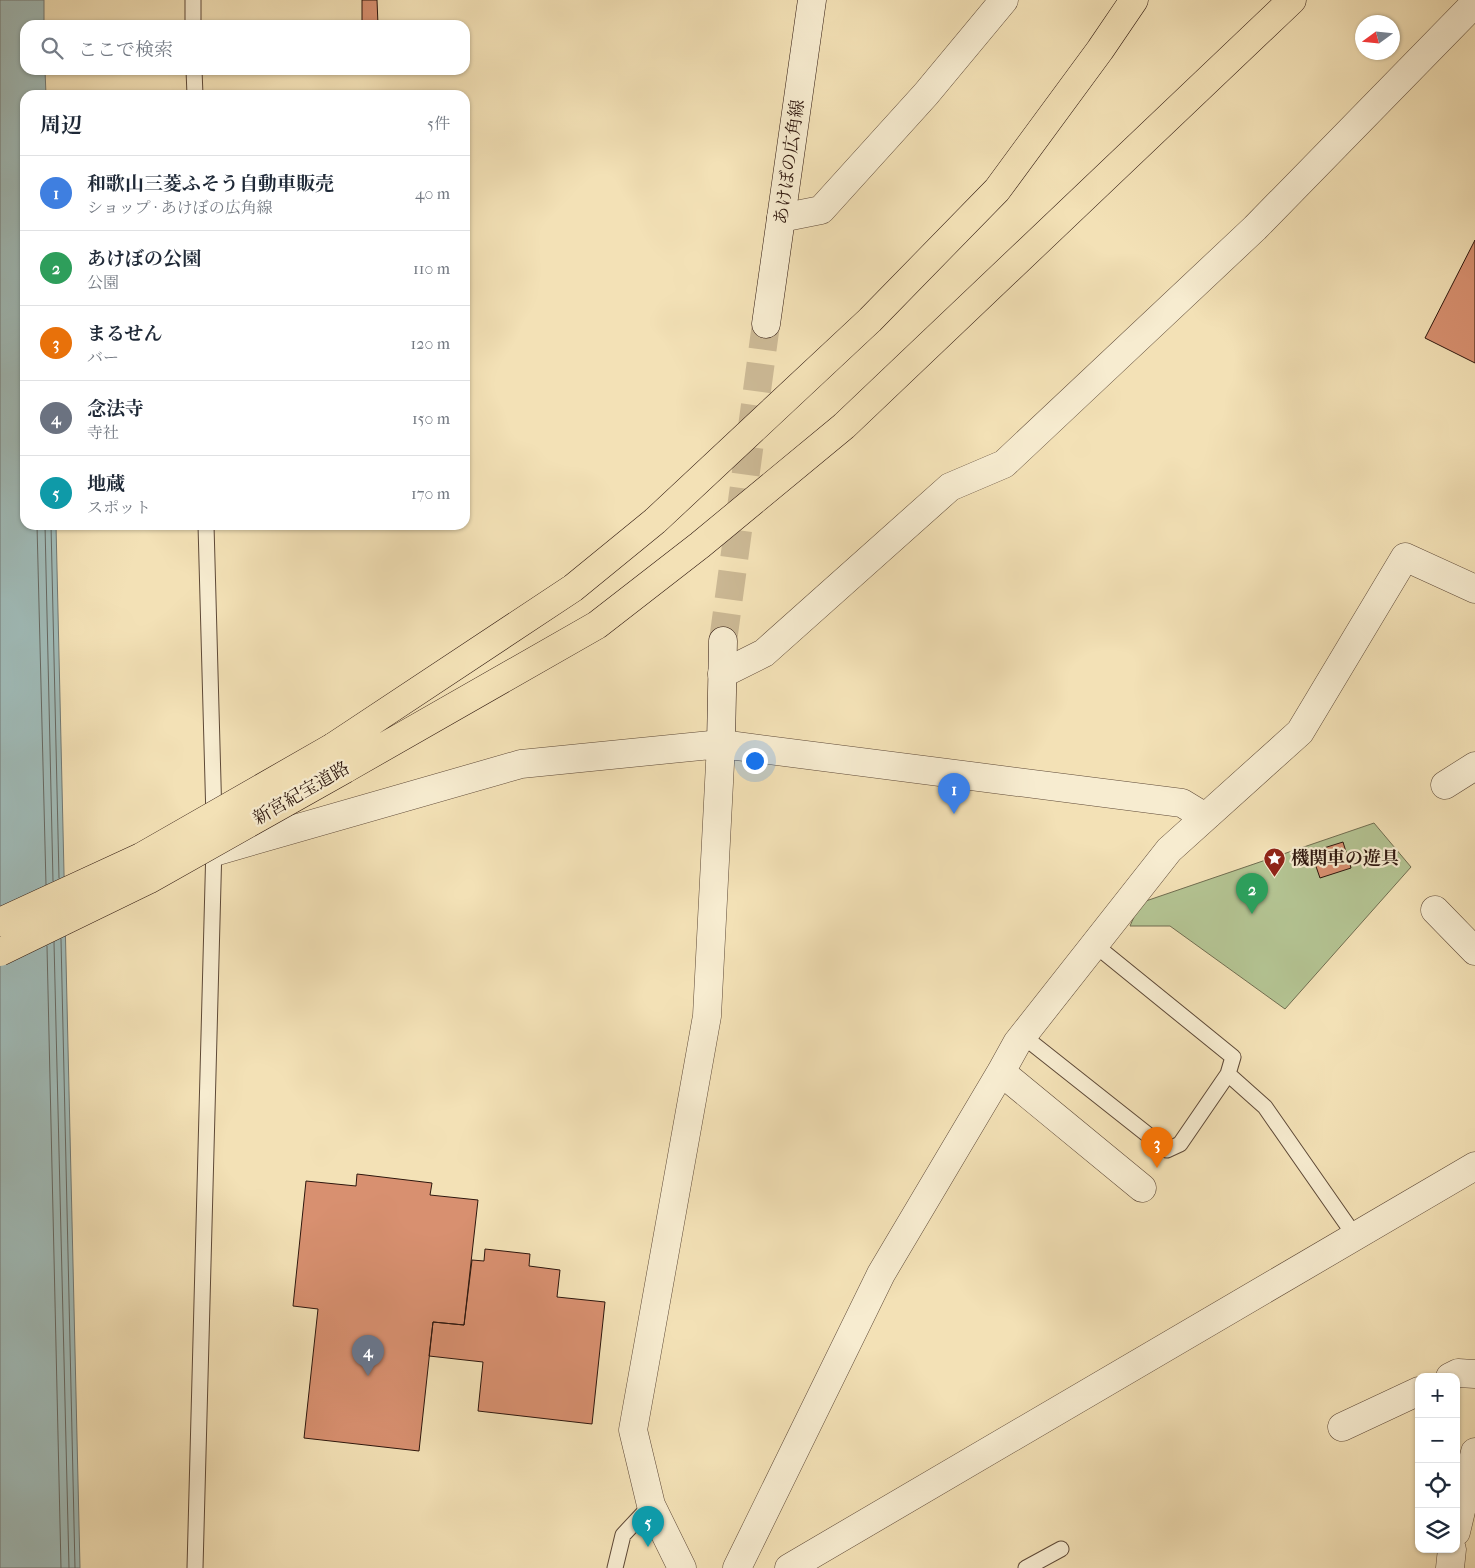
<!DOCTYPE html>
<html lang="ja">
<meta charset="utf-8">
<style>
:root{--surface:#fff;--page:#f6f6f7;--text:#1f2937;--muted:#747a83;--line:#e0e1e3;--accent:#8f2418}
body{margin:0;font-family:"IM FELL French Canon","Noto Serif JP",serif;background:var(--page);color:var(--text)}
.controls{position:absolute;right:15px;bottom:15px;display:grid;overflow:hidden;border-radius:10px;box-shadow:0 1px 4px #0004}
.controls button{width:45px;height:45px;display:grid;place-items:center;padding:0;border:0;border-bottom:1px solid var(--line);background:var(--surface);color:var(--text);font:25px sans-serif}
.compass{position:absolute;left:1355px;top:15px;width:45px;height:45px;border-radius:50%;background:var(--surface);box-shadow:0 1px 4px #0004;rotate:255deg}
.you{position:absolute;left:754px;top:760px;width:18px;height:18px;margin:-12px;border:4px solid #fff;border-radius:50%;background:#1a73e8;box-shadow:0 0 0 8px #1a73e833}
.badge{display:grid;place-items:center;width:32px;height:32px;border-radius:50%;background:var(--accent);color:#fff;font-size:16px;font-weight:700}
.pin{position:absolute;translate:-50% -41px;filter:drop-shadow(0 1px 2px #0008)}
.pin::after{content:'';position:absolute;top:26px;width:18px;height:15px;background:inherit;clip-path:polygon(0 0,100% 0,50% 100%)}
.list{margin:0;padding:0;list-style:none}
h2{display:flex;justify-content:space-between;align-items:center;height:65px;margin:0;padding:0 20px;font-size:21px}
h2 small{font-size:16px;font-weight:400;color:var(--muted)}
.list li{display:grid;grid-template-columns:32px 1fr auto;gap:15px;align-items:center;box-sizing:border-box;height:75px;padding:0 20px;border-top:1px solid var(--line)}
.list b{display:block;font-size:19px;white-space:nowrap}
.list p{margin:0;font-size:16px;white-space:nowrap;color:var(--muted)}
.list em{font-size:16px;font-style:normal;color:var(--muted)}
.icon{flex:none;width:28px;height:28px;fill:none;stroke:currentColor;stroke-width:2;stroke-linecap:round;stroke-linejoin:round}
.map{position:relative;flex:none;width:1475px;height:1568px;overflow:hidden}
.search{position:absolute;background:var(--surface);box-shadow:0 1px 4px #0004;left:20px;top:20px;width:450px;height:55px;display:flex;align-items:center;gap:12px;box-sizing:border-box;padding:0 18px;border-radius:15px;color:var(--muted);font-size:19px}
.panel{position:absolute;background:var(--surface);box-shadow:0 1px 4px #0004;left:20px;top:90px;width:450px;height:440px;border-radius:15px}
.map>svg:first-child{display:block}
.green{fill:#b4c493;stroke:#706d50}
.water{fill:#a0bbb8;stroke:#727974}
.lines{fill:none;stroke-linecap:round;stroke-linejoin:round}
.shore{stroke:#666862;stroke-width:1}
.building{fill:#d89070;stroke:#2d160d}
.secondary-tunnel{stroke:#cbb894;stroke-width:28;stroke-dasharray:28 14;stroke-linecap:butt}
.service-casing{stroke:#5e4937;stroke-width:17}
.minor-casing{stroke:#5e4937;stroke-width:29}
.secondary-casing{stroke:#2d160d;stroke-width:29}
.motorway-casing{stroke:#2d160d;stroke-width:29}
.service{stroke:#f7ecd0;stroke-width:15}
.minor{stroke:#f7ecd0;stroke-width:28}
.secondary{stroke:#f7ecd0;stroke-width:28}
.motorway{stroke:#f3e1b6;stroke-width:28}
.motorway-bridge-casing{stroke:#2d160d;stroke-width:29;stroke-linecap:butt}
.motorway-bridge{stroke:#f3e1b6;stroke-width:28}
.labels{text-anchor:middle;stroke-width:4.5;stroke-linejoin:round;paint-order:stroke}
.street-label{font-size:18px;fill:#2d160d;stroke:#f7ecd0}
.poi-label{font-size:18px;font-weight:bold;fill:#2d160d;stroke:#f7ecd0;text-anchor:start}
</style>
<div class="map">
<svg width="1475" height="1568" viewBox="0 0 1475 1568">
<rect width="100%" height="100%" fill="#f3e1b6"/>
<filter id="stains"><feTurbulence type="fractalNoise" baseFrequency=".004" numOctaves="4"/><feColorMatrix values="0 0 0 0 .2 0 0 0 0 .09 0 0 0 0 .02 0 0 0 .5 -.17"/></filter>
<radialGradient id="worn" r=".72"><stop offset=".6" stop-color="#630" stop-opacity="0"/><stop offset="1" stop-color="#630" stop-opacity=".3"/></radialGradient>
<!-- green -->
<path class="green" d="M1374 823 1411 867 1285 1009 1170 926H1130L1140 903Z"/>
<!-- water -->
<path class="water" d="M0 0H44V25H25V70H45L46 95H25V525H56L80 1568H0Z"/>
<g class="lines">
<!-- shore -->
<path class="shore" d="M37 525 46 885
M45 525 53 881
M51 525 59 878
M61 939 75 1568
M54 942 69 1568
M47 946 61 1568"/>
</g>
<!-- building -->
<path class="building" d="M362 0H377L378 25H362Z
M1475 240V363L1425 338Z
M1343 842 1351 868 1320 878 1311 852Z
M357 1174 432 1183 430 1195 478 1200 464 1325 433 1322 419 1451 304 1438 318 1309 293 1306 306 1181 356 1186Z
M485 1249 530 1254 529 1266 560 1270 557 1297 605 1302 592 1424 478 1411 483 1362 429 1356 433 1322 464 1325 472 1260 484 1261Z"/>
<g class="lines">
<!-- secondary-tunnel -->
<path class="secondary-tunnel" d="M723 641 766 324"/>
<defs>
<path id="service" d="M193 0V25
M194 70 195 95
M206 525 214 819
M1023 1036 1167 1150 1180 1144 1228 1074 1233 1057 1095 945
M1228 1074 1265 1107 1355 1236
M195 1568 214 845
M615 1568 623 1535 651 1505
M1026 1568 1061 1549"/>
<path id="minor" d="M781 218 821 210 926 94 1004 0
M722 674 764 653 950 487 1004 464 1255 228 1475 3
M1445 785 1475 766
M214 852 521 764 721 744 1182 803 1205 817
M1435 910 1475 951
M1001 1072 1142 1188
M1450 1377 1458 1373 1475 1374
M1342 1427 1419 1391
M1456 1532 1475 1452
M682 1568 651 1505 633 1430 707 1016 721 744
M737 1568 881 1274 1001 1072 1017 1043 1169 850 1300 732 1405 557 1475 589
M789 1568 1475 1166
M1450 1568 1452 1549"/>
<path id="secondary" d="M766 324 812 0
M721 744 723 641"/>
<path id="motorway" d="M333 747 573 588 655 521 870 320 997 190 1100 50 1134 0
M345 769 597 625 700 545 844 426 1292 0"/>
</defs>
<!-- service casing -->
<use href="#service" class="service-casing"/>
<!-- minor casing -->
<use href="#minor" class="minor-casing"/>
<!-- secondary casing -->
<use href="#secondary" class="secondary-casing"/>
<!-- motorway casing -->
<use href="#motorway" class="motorway-casing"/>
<!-- service -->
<use href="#service" class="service"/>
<!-- minor -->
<use href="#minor" class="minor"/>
<!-- secondary -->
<use href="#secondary" class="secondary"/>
<!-- motorway -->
<use href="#motorway" class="motorway"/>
<defs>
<path id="motorway-bridge" d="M0 922 141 857 333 747
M0 952 148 880 345 769"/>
</defs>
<!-- motorway-bridge casing -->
<use href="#motorway-bridge" class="motorway-bridge-casing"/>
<!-- motorway-bridge -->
<use href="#motorway-bridge" class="motorway-bridge"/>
</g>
<!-- icons -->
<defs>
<symbol id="sight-pin" viewBox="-11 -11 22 30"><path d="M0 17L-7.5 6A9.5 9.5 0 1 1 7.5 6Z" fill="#8f2418" stroke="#f7ecd0"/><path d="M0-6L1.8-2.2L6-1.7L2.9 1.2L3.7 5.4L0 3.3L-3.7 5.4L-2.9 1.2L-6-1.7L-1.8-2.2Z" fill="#fff"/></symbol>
</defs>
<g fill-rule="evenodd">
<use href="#sight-pin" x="1262" y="846" width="25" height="34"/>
</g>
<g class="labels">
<!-- street labels -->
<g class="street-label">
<text transform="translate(789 162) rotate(-82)" y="6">あけぼの広角線</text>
<text transform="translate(301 793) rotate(-30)" y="6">新宮紀宝道路</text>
</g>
<!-- poi labels -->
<g class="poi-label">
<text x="1291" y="864">機関車の遊具</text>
</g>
</g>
<rect width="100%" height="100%" filter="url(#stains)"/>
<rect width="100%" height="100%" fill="url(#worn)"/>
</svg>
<div class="controls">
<button>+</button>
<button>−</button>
<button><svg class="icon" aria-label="locate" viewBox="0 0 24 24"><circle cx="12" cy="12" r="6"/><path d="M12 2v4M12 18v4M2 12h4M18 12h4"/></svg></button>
<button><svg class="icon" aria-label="layers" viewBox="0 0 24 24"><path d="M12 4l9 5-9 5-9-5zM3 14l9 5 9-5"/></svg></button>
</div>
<svg class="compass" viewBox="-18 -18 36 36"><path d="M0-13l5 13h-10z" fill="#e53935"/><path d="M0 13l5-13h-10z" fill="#747a83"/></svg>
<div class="you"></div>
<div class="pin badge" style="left:954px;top:814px;background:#3f7fe0">1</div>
<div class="pin badge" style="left:1252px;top:914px;background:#2e9e5b">2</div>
<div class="pin badge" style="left:1157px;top:1168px;background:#e8710a">3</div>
<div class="pin badge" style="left:368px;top:1376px;background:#6b7280">4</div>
<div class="pin badge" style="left:648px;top:1547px;background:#0f9aa8">5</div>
<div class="search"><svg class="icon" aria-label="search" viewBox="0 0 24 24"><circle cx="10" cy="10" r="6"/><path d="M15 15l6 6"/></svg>ここで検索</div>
<section class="panel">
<h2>周辺<small>5件</small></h2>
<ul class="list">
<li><span class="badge" style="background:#3f7fe0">1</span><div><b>和歌山三菱ふそう自動車販売</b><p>ショップ · あけぼの広角線</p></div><em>40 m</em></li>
<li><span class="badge" style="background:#2e9e5b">2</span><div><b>あけぼの公園</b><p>公園</p></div><em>110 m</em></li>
<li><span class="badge" style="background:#e8710a">3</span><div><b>まるせん</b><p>バー</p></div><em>120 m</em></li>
<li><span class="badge" style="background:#6b7280">4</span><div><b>念法寺</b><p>寺社</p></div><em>150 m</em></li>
<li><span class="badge" style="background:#0f9aa8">5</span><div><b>地蔵</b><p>スポット</p></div><em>170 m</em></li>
</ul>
</section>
</div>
